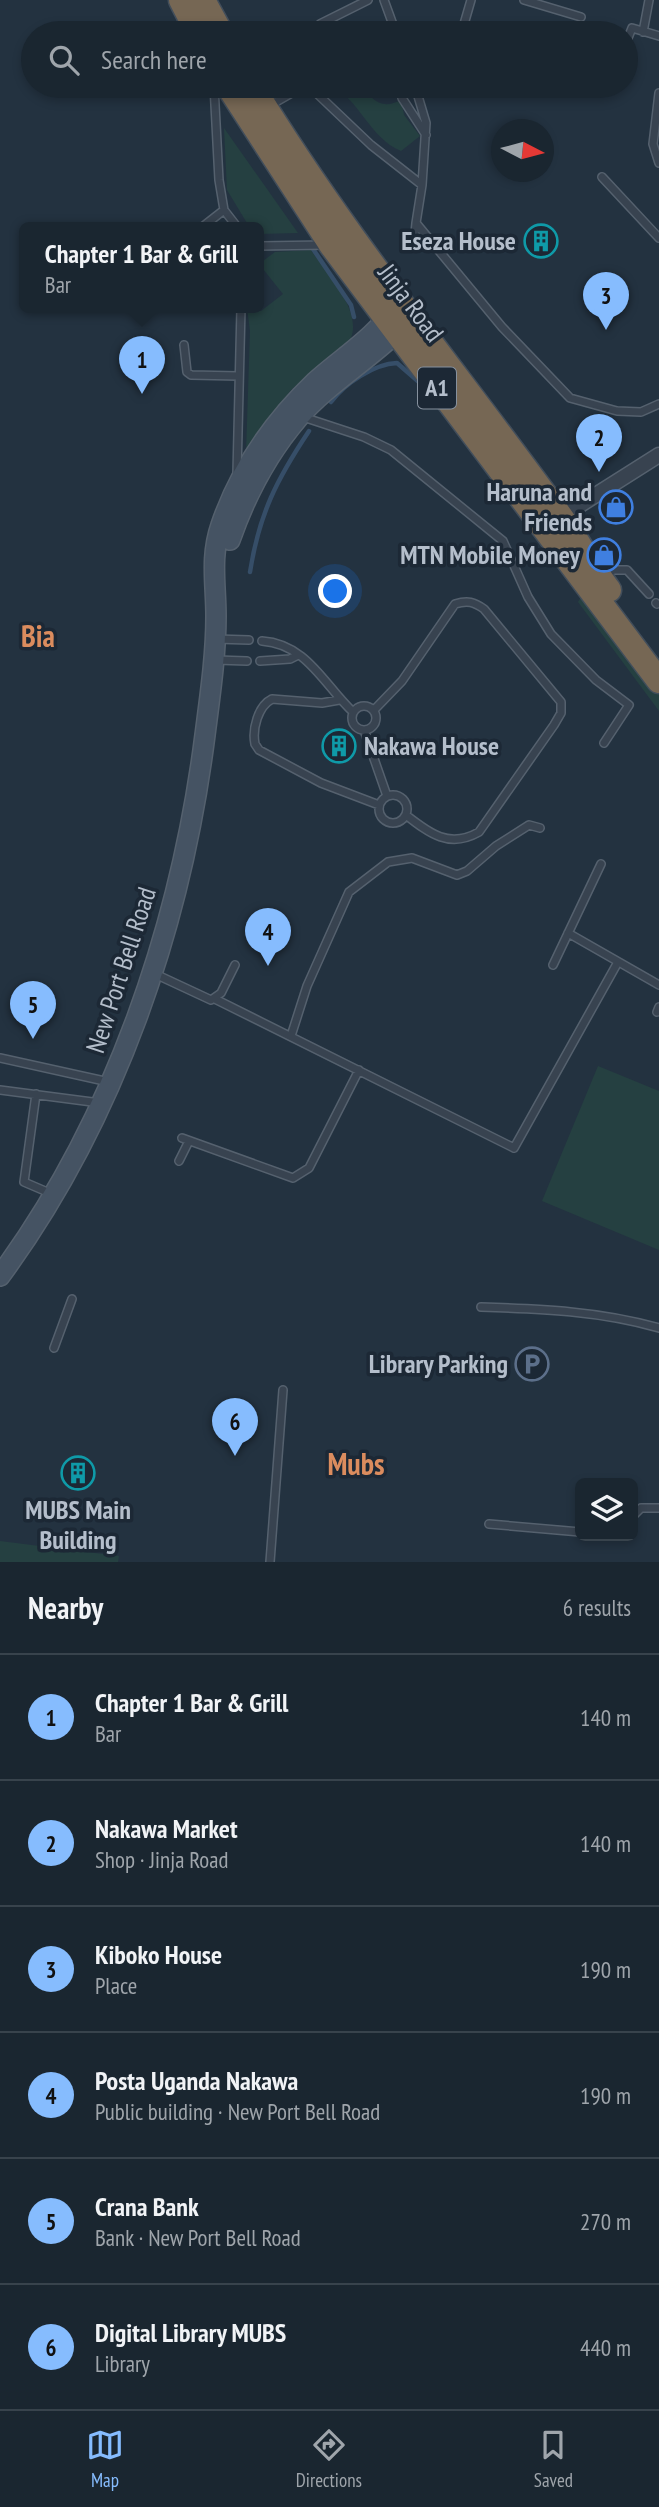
<!DOCTYPE html>
<meta charset="utf-8">
<style>
:root{--surface:#1a2630;--page:#232e38;--text:#f1f3f6;--muted:#9fa5ab;--line:#38434c;--accent:#86bcfe}
body{margin:0;font-family:"PT Sans Narrow",sans-serif;background:var(--page);color:var(--text)}
.controls{position:absolute;right:21px;bottom:21px;display:grid;overflow:hidden;border-radius:10px;box-shadow:0 4px 10px #0003}
.controls button{width:63px;height:63px;display:grid;place-items:center;padding:0;border:0;border-bottom:2px solid var(--line);background:var(--surface);color:var(--text);font:35px sans-serif}
.compass{position:absolute;left:491px;top:119px;width:63px;height:63px;border-radius:50%;background:var(--surface);box-shadow:0 4px 10px #0003;rotate:96deg}
.you{position:absolute;left:336px;top:592px;width:24px;height:24px;margin:-18px;border:5px solid #fff;border-radius:50%;background:#1a73e8;box-shadow:0 0 0 10px #1a73e833}
.badge{display:grid;place-items:center;width:46px;height:46px;border-radius:50%;background:var(--accent);color:#111;font-size:23px;font-weight:700}
.pin{position:absolute;translate:-50% -58px;filter:drop-shadow(0 2px 4px #0008)}
.pin::after{content:'';position:absolute;top:37px;width:24px;height:21px;background:inherit;clip-path:polygon(0 0,100% 0,50% 100%)}
.popup{position:absolute;left:19px;top:222px;width:245px;height:91px;box-sizing:border-box;display:grid;place-content:center;border-radius:10px;background:var(--surface);filter:drop-shadow(0 2px 5px #0005);font-size:23px;white-space:nowrap;color:var(--muted)}
.popup b{font-size:26px;color:var(--text)}
.popup::after{content:'';position:absolute;left:50%;top:100%;margin-left:-14px;border:14px solid transparent;border-top-color:var(--surface)}
.list{margin:0;padding:0;list-style:none}
h2{display:flex;justify-content:space-between;align-items:center;height:91px;margin:0;padding:0 28px;font-size:30px}
h2 small{font-size:23px;font-weight:400;color:var(--muted)}
.list li{display:grid;grid-template-columns:46px 1fr auto;gap:21px;align-items:center;box-sizing:border-box;height:126px;padding:0 28px;border-top:2px solid var(--line)}
.list b{display:block;font-size:26px;white-space:nowrap}
.list p{margin:0;font-size:23px;white-space:nowrap;color:var(--muted)}
.list em{font-size:23px;font-style:normal;color:var(--muted)}
.icon{flex:none;width:38px;height:38px;fill:none;stroke:currentColor;stroke-width:2;stroke-linecap:round;stroke-linejoin:round}
.map{position:relative;flex:none;width:659px;height:1562px;overflow:hidden}
.search{position:absolute;background:var(--surface);box-shadow:0 4px 10px #0003;left:21px;right:21px;top:21px;height:77px;display:flex;align-items:center;gap:18px;box-sizing:border-box;padding:0 24px;border-radius:38px;color:var(--muted);font-size:26px}
.sheet{height:847px;background:var(--surface)}
nav{display:flex;justify-content:space-around;align-items:center;box-sizing:border-box;height:98px;border-top:2px solid var(--line);background:var(--surface);font-size:19px;color:var(--muted)}
nav a{display:grid;justify-items:center;gap:4px}
nav .on{color:var(--accent)}
.map>svg:first-child{display:block}
.green{fill:#254041}
.lines{fill:none;stroke-linecap:round;stroke-linejoin:round}
.stream{stroke:#364e68;stroke-width:4.5}
.lane-casing{stroke:#55616e;stroke-width:10}
.street-casing{stroke:#55616e;stroke-width:17}
.secondary-casing{stroke:#55616e;stroke-width:22}
.highway-casing{stroke:#424e5b;stroke-width:27}
.lane{stroke:#384350;stroke-width:7}
.street{stroke:#384350;stroke-width:14}
.secondary{stroke:#455363;stroke-width:19}
.highway{stroke:#766754;stroke-width:24}
.labels{text-anchor:middle;stroke-width:7;stroke-linejoin:round;paint-order:stroke}
.shield{fill:#1c2835;stroke:#86919e;stroke-width:2}
.shield-label{font-size:24px;font-weight:bold;fill:#b4becb}
.poi-label{font-size:26px;font-weight:bold;fill:#b4becb;stroke:#1c2835;text-anchor:end}
.street-label{font-size:26px;fill:#b4becb;stroke:#1c2835}
.quarter-label{font-size:30px;font-weight:bold;fill:#db8c5e;stroke:#1c2835}
</style>
<div class="map">
<svg width="659" height="1562" viewBox="0 0 659 1562">
<rect width="100%" height="100%" fill="#233240"/>
<!-- green -->
<path class="green" d="M332 86H376L371 97C381 106 389 106 401 100L404 115 420 136 401 151C370 138 361 102 332 86Z
M224 128 298 233 259 234V228H250L227 190Z
M311 250C326 272 362 310 351 338L291 390 246 453 250 331 247 308 261 311 283 294 259 264 275 252Z
M584 592 659 691V711L578 602Z
M598 1066 659 1091V1250L542 1201Z
M0 1541 119 1556 118 1562H0Z"/>
<g class="lines">
<!-- stream -->
<path class="stream" d="M313 249 351 305 354 317
M331 402C345 383 374 364 397 363L420 383
M250 572C259 514 277 479 309 431"/>
<defs>
<path id="lane" d="M384 0 396 33
M471 0 462 31 471 33
M524 0 581 17
M320 24 368 0
M643 32 649 0
M626 43 632 28 659 36
M214 86 219 180 224 210 238 228
M309 86 371 145 422 185 426 123 415 86
M613 87 614 86
M659 93 653 144 659 163
M402 98 426 135
M269 106 304 86
M602 177 659 238
M422 185 416 223 502 327 570 398 617 411 641 412 659 404
M201 228 224 210
M414 244 416 223
M259 246 326 245
M184 345 187 372 191 375 238 376
M303 417 364 437 391 450 503 541 528 597 551 634 596 680 629 705 604 743
M237 473 241 308
M603 576 614 570H627L649 594
M656 603 657 604
M215 639 249 640
M262 641C307 644 324 685 353 712
M216 660 247 661
M260 661 290 659 298 655
M339 700 322 703 272 699C258 706 252 729 255 744L259 750 321 783 379 805
M352 718a12 12 0 1 1 24 0a12 12 0 1 1-24 0Z
M374 710 402 681 455 604C468 600 474 602 484 609L561 702V713L554 725 479 832C449 849 429 833 406 815
M364 730 387 796
M379 809a14 14 0 1 1 28 0a14 14 0 1 1-28 0Z
M568 933 659 985
M553 965 601 864
M153 973 211 1000 221 993 235 965
M215 999 514 1148 618 962
M657 1012 659 1007
M291 1036 307 986 349 892 388 862 412 858 457 875 467 871 496 846 529 825 540 828
M0 1058 109 1082
M0 1090 100 1103
M36 1094 24 1182 52 1194
M182 1138 293 1178 309 1168 359 1070
M179 1161 189 1141
M481 1307C541 1309 600 1311 659 1328
M54 1348 72 1299
M633 1516 641 1508H659
M489 1524 580 1532
M270 1562 283 1390"/>
<path id="street" d="M561 517 659 455"/>
<path id="secondary" d="M230 540C245 497 268 453 298 418 324 388 359 366 388 340L396 335 412 334
M0 1276C115 1120 181 925 205 735 210 696 216 655 216 616 216 584 210 557 221 525 240 470 273 422 315 382 336 362 383 332 392 308"/>
<path id="highway" d="M181 0 198 33
M203 0 221 33
M228 86 331 245 659 681
M252 86C344 237 456 372 559 514 577 539 591 566 609 590"/>
</defs>
<!-- lane casing -->
<use href="#lane" class="lane-casing"/>
<!-- street casing -->
<use href="#street" class="street-casing"/>
<!-- secondary casing -->
<use href="#secondary" class="secondary-casing"/>
<!-- highway casing -->
<use href="#highway" class="highway-casing"/>
<!-- lane -->
<use href="#lane" class="lane"/>
<!-- street -->
<use href="#street" class="street"/>
<!-- secondary -->
<use href="#secondary" class="secondary"/>
<!-- highway -->
<use href="#highway" class="highway"/>
</g>
<!-- icons -->
<defs>
<symbol id="building-ring" viewBox="-11 -11 22 22"><circle r="9.5" fill="#1c2835" stroke="#0f9aa8" stroke-width="1.5"/><path d="M-4-6H4V6H1V3H-1V6H-4ZM-2.5-4.3h1.7v1.8h-1.7ZM.8-4.3h1.7v1.8H.8ZM-2.5-1h1.7V.8h-1.7ZM.8-1h1.7V.8H.8Z" fill="#0f9aa8"/></symbol>
<symbol id="shop-ring" viewBox="-11 -11 22 22"><circle r="9.5" fill="#1c2835" stroke="#3f7fe0" stroke-width="1.5"/><path d="M-5-2.5h2.3a2.7 3.5 0 0 1 5.4 0H5L5.5 6h-11ZM-1.5-2.5h3a1.5 2.3 0 0 0-3 0Z" fill="#3f7fe0"/></symbol>
<symbol id="parking-ring" viewBox="-11 -11 22 22"><circle r="9.5" fill="#1c2835" stroke="#5c6f8a" stroke-width="1.5"/><path d="M-3.5-5.5H1a3.5 3.5 0 0 1 0 7H-1V5.5H-3.5ZM-1-3.4V-.6H.8a1.4 1.4 0 0 0 0-2.8Z" fill="#5c6f8a"/></symbol>
</defs>
<g fill-rule="evenodd">
<use href="#building-ring" x="522" y="222" width="38" height="38"/>
<use href="#shop-ring" x="597" y="488" width="38" height="38"/>
<use href="#shop-ring" x="585" y="536" width="38" height="38"/>
<use href="#building-ring" x="320" y="727" width="38" height="38"/>
<use href="#parking-ring" x="513" y="1345" width="38" height="38"/>
<use href="#building-ring" x="59" y="1454" width="38" height="38"/>
</g>
<g class="labels">
<!-- shield labels -->
<rect class="shield" x="418" y="367.5" width="38" height="41" rx="5"/>
<g class="shield-label">
<text x="437" y="396">A1</text>
</g>
<!-- poi labels -->
<g class="poi-label">
<text x="516" y="250">Eseza House</text>
<text x="592" y="501">Haruna and<tspan x="592" dy="30">Friends</tspan></text>
<text x="580" y="564">MTN Mobile Money</text>
<text x="364" y="755" text-anchor="start">Nakawa House</text>
<text x="508" y="1373">Library Parking</text>
<text x="78" y="1519" text-anchor="middle">MUBS Main<tspan x="78" dy="30">Building</tspan></text>
</g>
<!-- street labels -->
<g class="street-label">
<text transform="translate(411 303) rotate(53)" y="9">Jinja Road</text>
<text transform="translate(121 970) rotate(-72)" y="9">New Port Bell Road</text>
</g>
<!-- quarter labels -->
<g class="quarter-label">
<text x="38" y="647">Bia</text>
<text x="356" y="1475">Mubs</text>
</g>
</g>
</svg>
<div class="controls">
<button><svg class="icon" aria-label="layers" viewBox="0 0 24 24"><path d="M12 4l9 5-9 5-9-5zM3 14l9 5 9-5"/></svg></button>
</div>
<svg class="compass" viewBox="-18 -18 36 36"><path d="M0-13l5 13h-10z" fill="#e53935"/><path d="M0 13l5-13h-10z" fill="#9fa5ab"/></svg>
<div class="you"></div>
<div class="pin badge" style="left:142px;top:394px">1</div>
<div class="popup"><b>Chapter 1 Bar &amp; Grill</b>Bar</div>
<div class="pin badge" style="left:599px;top:472px">2</div>
<div class="pin badge" style="left:606px;top:330px">3</div>
<div class="pin badge" style="left:268px;top:966px">4</div>
<div class="pin badge" style="left:33px;top:1039px">5</div>
<div class="pin badge" style="left:235px;top:1456px">6</div>
<div class="search"><svg class="icon" aria-label="search" viewBox="0 0 24 24"><circle cx="10" cy="10" r="6"/><path d="M15 15l6 6"/></svg>Search here</div>
</div>
<section class="sheet">
<h2>Nearby<small>6 results</small></h2>
<ul class="list">
<li><span class="badge">1</span><div><b>Chapter 1 Bar &amp; Grill</b><p>Bar</p></div><em>140 m</em></li>
<li><span class="badge">2</span><div><b>Nakawa Market</b><p>Shop · Jinja Road</p></div><em>140 m</em></li>
<li><span class="badge">3</span><div><b>Kiboko House</b><p>Place</p></div><em>190 m</em></li>
<li><span class="badge">4</span><div><b>Posta Uganda Nakawa</b><p>Public building · New Port Bell Road</p></div><em>190 m</em></li>
<li><span class="badge">5</span><div><b>Crana Bank</b><p>Bank · New Port Bell Road</p></div><em>270 m</em></li>
<li><span class="badge">6</span><div><b>Digital Library MUBS</b><p>Library</p></div><em>440 m</em></li>
</ul>
</section>
<nav>
<a class="on"><svg class="icon" aria-label="map" viewBox="0 0 24 24"><path d="M3 6l6-2 6 2 6-2v14l-6 2-6-2-6 2zM9 4v14M15 6v14"/></svg>Map</a>
<a><svg class="icon" aria-label="directions" viewBox="0 0 24 24"><path d="M12 3l9 9-9 9-9-9zM9 14v-3h6M13 9l2 2-2 2"/></svg>Directions</a>
<a><svg class="icon" aria-label="saved" viewBox="0 0 24 24"><path d="M7 4h10v16l-5-4-5 4z"/></svg>Saved</a>
</nav>
